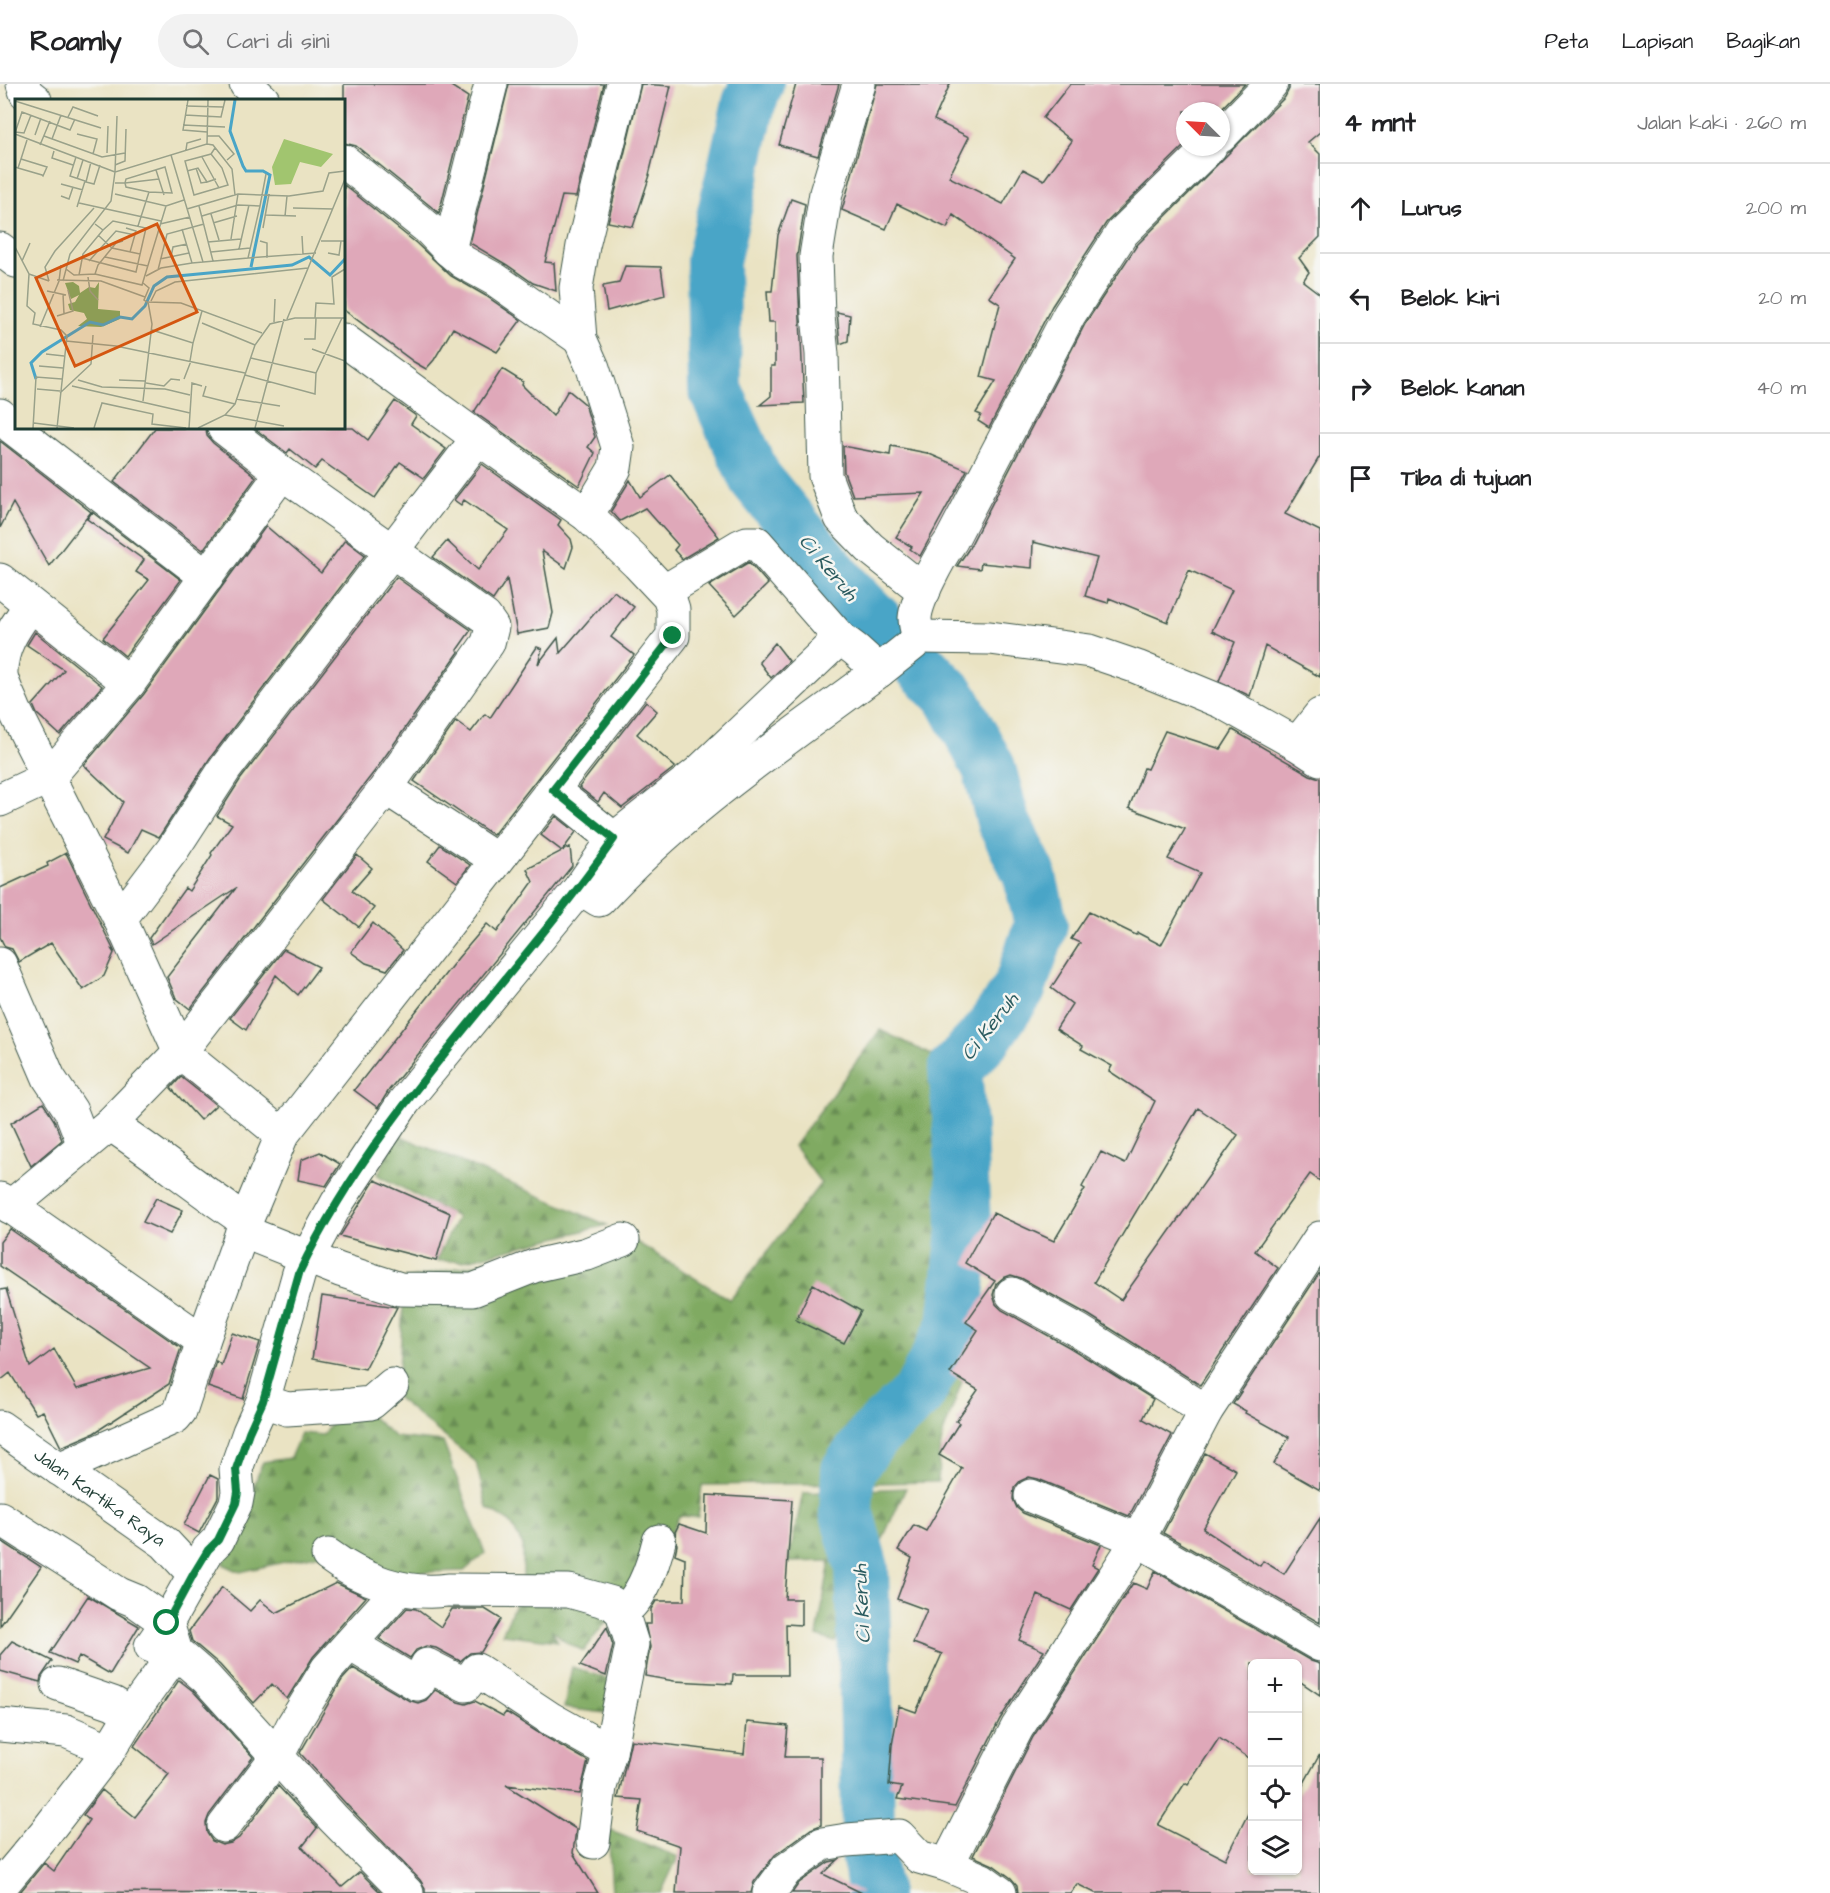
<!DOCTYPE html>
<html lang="id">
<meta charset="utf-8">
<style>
:root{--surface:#fff;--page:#f2f2f2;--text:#202124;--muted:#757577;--line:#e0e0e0}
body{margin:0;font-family:"Architects Daughter",sans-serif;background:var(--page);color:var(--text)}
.controls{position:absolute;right:18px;bottom:18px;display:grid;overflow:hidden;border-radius:9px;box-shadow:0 2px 4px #0004}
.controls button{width:54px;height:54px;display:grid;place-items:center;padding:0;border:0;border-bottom:2px solid var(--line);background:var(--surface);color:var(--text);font:30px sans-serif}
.compass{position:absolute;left:1176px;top:18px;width:54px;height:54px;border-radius:50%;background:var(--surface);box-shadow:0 2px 4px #0004;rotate:294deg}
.stop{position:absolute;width:18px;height:18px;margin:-14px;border:4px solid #0b8043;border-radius:50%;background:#fff}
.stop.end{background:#0b8043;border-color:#fff;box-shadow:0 2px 6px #0008}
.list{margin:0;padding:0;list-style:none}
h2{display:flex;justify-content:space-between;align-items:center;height:78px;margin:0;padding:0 24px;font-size:26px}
h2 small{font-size:20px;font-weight:400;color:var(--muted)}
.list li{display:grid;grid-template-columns:39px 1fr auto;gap:18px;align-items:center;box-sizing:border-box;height:90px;padding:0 24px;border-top:2px solid var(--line)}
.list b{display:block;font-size:22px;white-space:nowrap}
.list em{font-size:20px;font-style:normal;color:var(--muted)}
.icon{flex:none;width:33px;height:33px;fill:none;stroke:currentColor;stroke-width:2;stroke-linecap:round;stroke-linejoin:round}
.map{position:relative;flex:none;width:1320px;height:1809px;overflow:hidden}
header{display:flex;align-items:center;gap:36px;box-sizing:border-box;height:84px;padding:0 30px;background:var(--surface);border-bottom:2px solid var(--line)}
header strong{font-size:28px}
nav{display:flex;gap:33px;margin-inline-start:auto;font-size:21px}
.search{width:420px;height:54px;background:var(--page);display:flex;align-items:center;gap:15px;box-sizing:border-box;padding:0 21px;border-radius:33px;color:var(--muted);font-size:22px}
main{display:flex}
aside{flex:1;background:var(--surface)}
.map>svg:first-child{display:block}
.forest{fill:url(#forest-firs);stroke:#50744b;stroke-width:1.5}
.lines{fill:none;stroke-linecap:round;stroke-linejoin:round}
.river{stroke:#49a5c7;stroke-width:54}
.building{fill:#dfa8b9;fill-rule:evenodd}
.minor-casing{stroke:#3d5649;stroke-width:35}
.minor{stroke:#fff;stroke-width:33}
.route{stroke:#0b8043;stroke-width:8}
.labels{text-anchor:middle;stroke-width:5;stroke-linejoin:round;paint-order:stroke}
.street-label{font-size:18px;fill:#1f3d34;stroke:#f6f6f2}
.water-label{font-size:20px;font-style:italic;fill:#2c5c60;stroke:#f6f6f2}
.inset-river{fill:none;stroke:#49a5c7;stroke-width:3}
.inset-road{fill:none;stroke:#99a18a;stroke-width:1.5}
.view{fill:#d45610;fill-opacity:0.15;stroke:#d45610;stroke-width:3}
.inset-edge{fill:none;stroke:#1f3d34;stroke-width:3}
</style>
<header>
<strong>Roamly</strong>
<div class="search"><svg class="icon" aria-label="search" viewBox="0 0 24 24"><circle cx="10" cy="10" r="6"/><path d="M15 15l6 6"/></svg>Cari di sini</div>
<nav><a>Peta</a><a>Lapisan</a><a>Bagikan</a></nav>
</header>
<main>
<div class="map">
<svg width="1320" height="1809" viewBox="0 0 1320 1809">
<defs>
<pattern id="forest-firs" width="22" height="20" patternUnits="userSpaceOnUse" patternTransform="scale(1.5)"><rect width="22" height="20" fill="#80aa62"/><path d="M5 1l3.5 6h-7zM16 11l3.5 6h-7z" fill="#688c52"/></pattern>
</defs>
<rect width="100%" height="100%" fill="#f6f6f2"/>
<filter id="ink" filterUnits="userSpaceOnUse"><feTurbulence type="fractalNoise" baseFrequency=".0167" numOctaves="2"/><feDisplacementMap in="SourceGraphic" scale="12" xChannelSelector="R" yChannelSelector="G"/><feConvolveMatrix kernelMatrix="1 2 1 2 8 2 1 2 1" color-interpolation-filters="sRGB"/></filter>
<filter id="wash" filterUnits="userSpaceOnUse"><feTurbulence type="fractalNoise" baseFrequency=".008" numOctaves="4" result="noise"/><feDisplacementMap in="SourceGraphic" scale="24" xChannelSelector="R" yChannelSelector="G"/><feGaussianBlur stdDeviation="1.35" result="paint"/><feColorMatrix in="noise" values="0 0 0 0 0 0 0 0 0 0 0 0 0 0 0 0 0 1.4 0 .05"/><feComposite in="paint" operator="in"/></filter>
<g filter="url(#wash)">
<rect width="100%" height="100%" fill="#eae3c3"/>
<!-- forest -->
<path class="forest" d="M880 946 979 994 960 1179 974 1265 943 1350 939 1371 938 1398 702 1401 698 1433 679 1432 632 1534 612 1535 604 1540 584 1567 569 1560 551 1545 558 1557 502 1550 523 1502V1462L510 1438 487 1424 476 1378 397 1314 405 1195 622 1149 730 1216 821 1099 794 1062Z
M396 1050 607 1141 463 1177H436L457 1133 378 1091Z
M341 1325 364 1326 395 1353 443 1358 485 1469 464 1487 390 1489 329 1468 240 1488 223 1480 263 1378 290 1374 301 1349 323 1351Z
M906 1404 835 1558 817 1552 830 1477 788 1478 803 1409Z
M572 1583 617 1598 605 1629 564 1624Z
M608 1745 678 1773 661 1809 612 1808Z"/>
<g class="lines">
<!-- river -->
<path class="river" d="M757 0 749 19 713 177 715 305 755 394 846 506 951 613 989 684 1003 737 1029 789 1041 840 1019 905 987 951 955 985 960 1043 964 1144 954 1241 919 1309 873 1352 848 1386 846 1427 862 1484 867 1645 868 1770 875 1809"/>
</g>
<g id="blocks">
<!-- building -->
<path class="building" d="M344 0H448L468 13 439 129 356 62 344 59Z
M509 0H604L576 113 562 112 545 178 554 179 556 207 533 199 507 181 470 159Z
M641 0 671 2 649 91H650L633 143 608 138Z
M796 0H839L818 72 779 61Z
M877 0H950L934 36 969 53 949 93 1003 120 1023 85 1044 96 1072 57 1043 34 1070 0H1245L1219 27H1185V61L1106 139 1052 222 989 344 978 337 981 331 976 329 996 297 981 293 1000 220 989 213 1015 175 953 131 947 144 897 120 886 145 842 126Z
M1289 0H1320V48L1308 58 1320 70V153L1299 174 1309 188 1303 197 1320 210V372L1285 430 1320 447V593L1265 562 1250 612 1219 597 1235 558 1212 547 1232 506 1189 486 1168 538 1109 514 1108 519 1085 512 1097 474 1033 458 1032 484 981 479 980 485 957 482 968 466 1085 240 1137 161 1285 13 1289 5Z
M344 101 416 159 451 192 486 212 521 236 497 268 453 244 434 276 426 285 414 278 344 226Z
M791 115 805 120 797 172 804 319 760 321 771 312V282H775V238H769L767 207H772L778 151Z
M625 182 661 183 665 211 607 227 603 202 619 199Z
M837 228 850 231 848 257 840 260Z
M502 285 523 298 522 301 553 332 568 306 585 320 595 353 588 363 595 369 579 402 474 328Z
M395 317 416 332 411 340 446 365 424 394 400 378 375 414 322 377 315 385 290 365 287 369 254 344H353L368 356Z
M155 344H206L207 352 213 359 256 393 203 466 114 398Z
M0 357 91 428 49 482 13 419 0 444Z
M843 362 890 371 891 362 927 369 967 386 920 472 910 465 912 463 896 453 924 409 853 412 844 388Z
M482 380 561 436 558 441 571 455 573 463 566 484 542 467 553 529 549 544 517 550 507 495 493 516 433 473 447 457 478 486 508 446 464 416 461 421 454 416Z
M670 391 719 453 682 475 674 466 678 461 645 424 620 437 611 427 630 396 640 413Z
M92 428 181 496 125 572 103 554 149 496 136 488 144 476 87 435Z
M266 442 321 489 345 456 365 471 210 674 159 753 141 745 128 769 103 756 123 718 84 681 144 610Z
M749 478 768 500 736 531 709 502Z
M396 493 471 546 457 566 459 568 374 688 190 925 176 914 167 893 236 804 152 860 149 854 185 804 189 807 212 771 211 769 232 740 217 732 240 696Z
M614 507 634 523 611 553 634 571 493 751 414 697 456 637 471 648 485 630 490 634 537 563 542 565 538 580 558 554 560 569Z
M35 548 102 602 60 651 37 630 33 621 64 586 27 561Z
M775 559 789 577 771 594 759 578Z
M646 617 657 627 637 650 675 683 622 724 604 709 598 718 579 703Z
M1233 646 1310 691 1320 694V1097L1310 1090 1255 1167 1278 1184 1200 1301 1089 1231 1021 1194 1011 1191 1003 1194 996 1200 993 1211 996 1220 1002 1226 1069 1263 1153 1315 1143 1335 1172 1351 1129 1432 1038 1395 1029 1393 1020 1397 1014 1404 1013 1415 1017 1424 1023 1429 1101 1461 1092 1481 1098 1484 1071 1526 1038 1511 1019 1556 1044 1567 1000 1635 955 1723 897 1715 902 1703 889 1701 892 1661 899 1622 916 1628 942 1570 913 1559 927 1526 897 1515 912 1474 898 1466 914 1441 926 1447 962 1384 939 1371 959 1339 956 1337 978 1306 950 1289 978 1246 966 1238 995 1197 965 1179 993 1129 1054 1157 1085 1105 1082 1103 1101 1068 1125 1080 1155 1017 1109 987 1112 982 1081 965 1083 962 1056 945 1072 920 1051 904 1080 859 1071 855 1089 828 1136 851 1138 849 1161 861 1200 789 1168 775 1185 745 1129 724 1144 684 1147 685 1165 647 1221 665ZM1198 1024 1238 1051 1121 1216 1094 1198Z
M556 732 576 748 562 767 570 763 572 782 389 1006 378 1024 354 1006 458 874 487 840 497 848 533 798 527 785 562 767 541 751Z
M440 761 470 781 457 798 428 777Z
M66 769 114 867 112 866 114 869 104 892 83 906 51 859 19 878 12 865 5 863 0 853V804L48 782 47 779Z
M357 771 372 784 352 807 374 824 359 843 323 815Z
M373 839 403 866 387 886 366 879 351 868Z
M284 865 319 883 298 911 276 891 246 946 230 934Z
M181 993 216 1021 200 1036 171 1004Z
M43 1019 54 1036 62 1056 31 1082 11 1039Z
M320 1068 340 1080 326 1102 298 1096 301 1076Z
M375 1096 450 1129 436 1177 340 1152Z
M156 1114 183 1126 170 1150 143 1138Z
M10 1145 181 1264 169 1300 94 1349 61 1363 43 1327 36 1330 10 1289 0 1297V1206L6 1205 30 1283 54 1265 77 1305 150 1284 0 1182V1158Z
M1320 1188V1406L1274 1380 1289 1353 1245 1329 1246 1327 1233 1320Z
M813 1200 861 1227 844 1259 796 1236Z
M322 1212 397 1223 365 1285 312 1275Z
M232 1249 260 1258 243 1315 208 1303 216 1277 221 1281Z
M1205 1369 1236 1386 1203 1445 1260 1482 1263 1477 1284 1490 1320 1434V1539L1163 1449Z
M210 1391 218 1395V1413L199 1449 184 1441Z
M707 1411 792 1416 785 1515H801V1541L786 1540 787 1591H733L732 1600 674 1597 645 1592 650 1563 645 1540H651V1525L656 1517H684L685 1474 675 1470 677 1461 675 1448 679 1440 706 1449Z
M0 1456 41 1483 0 1542Z
M1155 1487 1311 1577 1320 1580V1611L1298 1596V1580H1252V1676L1219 1654 1188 1701 1185 1699 1158 1741 1225 1775 1252 1722V1786H1298V1710L1320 1670V1809H1095L1077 1800 1070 1809H1018L1017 1801 1011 1794 993 1781 973 1772 1033 1653 1133 1499 1147 1505Z
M336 1499 366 1513 313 1573 287 1615 272 1600 254 1619 220 1581 192 1557 189 1547 222 1503 250 1527 260 1516 276 1529Z
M88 1512 139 1542 110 1590 79 1572 75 1580 50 1569Z
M407 1524 416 1525 441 1543 452 1525H485L501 1535 481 1568 470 1569 460 1577 436 1564 426 1562 416 1566 410 1574 379 1555Z
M607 1543 613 1561 606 1592 580 1582Z
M12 1557 52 1577 41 1593 40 1598 0 1587V1571Z
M353 1584 408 1616 418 1619 426 1616 435 1606 458 1618 466 1620 475 1617 503 1632 506 1628 542 1651 588 1677 580 1710 506 1701 576 1745 573 1769 598 1809H425V1804L420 1796 347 1721 300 1669 342 1596Z
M179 1596 193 1607 253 1673 209 1731 206 1739 207 1749 212 1757 222 1761 231 1759 239 1754 278 1702 317 1744 302 1763 342 1803 360 1788 381 1809 20 1808 44 1779 54 1787 89 1736 83 1731 102 1706 135 1733 169 1690 134 1662Z
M747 1638 788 1642 785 1673H821V1741L811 1745 775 1771 754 1798 751 1809H676L680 1762 637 1747 642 1716 618 1714 631 1656 744 1670Z
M838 1776 823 1790 862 1809H792L799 1799 829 1778Z"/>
</g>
</g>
<g filter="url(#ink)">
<use href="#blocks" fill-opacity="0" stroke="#3d5649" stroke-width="1.5"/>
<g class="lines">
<defs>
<g id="minor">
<path d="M23 0 26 9 35 16"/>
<path d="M246 0 263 16"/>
<path d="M859 0 826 109 816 172 818 232 822 270 825 392 841 434 870 464 924 507"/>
<path d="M1221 52 1271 0"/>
<path d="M344 77 429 145 449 166 463 178 496 196 580 255"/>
<path d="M0 165 16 177"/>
<path d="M449 166 491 0"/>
<path d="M0 331 13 344 207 493"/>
<path d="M587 431 615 384 618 363 593 284 580 255 576 204 583 162 623 0"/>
<path d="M0 496 129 599"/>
<path d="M665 507 740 462 747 459H757L840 554 856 566 879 587 913 560 919 553"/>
<path d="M30 522C15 543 0 563 1 591 3 603 11 616 15 627L120 835 180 968 282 1051"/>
<path d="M919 553C917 547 915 540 915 534 916 516 940 472 951 457L1069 231 1122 149 1210 63"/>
<path d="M919 553 990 554 1090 567 1137 583 1222 618 1297 660 1320 675"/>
<path d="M1297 660 1320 631"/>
<path d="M386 704 497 776"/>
<path d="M553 706 614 755"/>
<path d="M0 716 49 693 129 599 282 389"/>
<path d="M580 804 599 816C681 726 782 659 879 587"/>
<path d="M120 835 173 765 225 685 478 354"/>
<path d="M0 880 49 994 71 1027 84 1061"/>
<path d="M110 1040C156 1070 199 1106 246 1137"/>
<path d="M0 1115 203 1257"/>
<path d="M10 1123 110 1040 180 968 386 704 488 559 492 543 485 533 282 389 224 344"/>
<path d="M242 1147 340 1186 400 1205 473 1206 534 1182 587 1170 623 1156"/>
<path d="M1012 1210 1079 1247 1206 1327"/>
<path d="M263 1317 287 1325 351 1321 371 1319 392 1301"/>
<path id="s1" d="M0 1343 165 1459 193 1489"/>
<path d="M59 1385 175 1333 180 1327 203 1257 246 1137 282 1051 673 552V525L669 513 638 480 587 431 478 354 344 256"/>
<path d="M1031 1412 1138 1456 1320 1561"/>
<path d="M0 1434 119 1510 136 1517 167 1539 176 1568 206 1594 333 1734 407 1809"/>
<path d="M328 1471C361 1496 407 1512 448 1506L569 1507 612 1519 622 1528 632 1560 610 1668 600 1703 593 1758"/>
<path d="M622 1528C643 1514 653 1481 659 1457"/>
<path d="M350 1560 417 1600 427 1581 466 1601 477 1586 551 1635 610 1668"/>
<path d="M151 1562 167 1539 208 1466 218 1456 236 1419 238 1408 236 1385 249 1348 263 1317 299 1189 337 1119 404 1018 580 804 614 755 699 688 840 554"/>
<path d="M58 1600 113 1619 131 1630"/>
<path d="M0 1641 66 1647 105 1664 108 1668"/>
<path d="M224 1742 278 1671 293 1641 327 1585 399 1505"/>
<path d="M947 1781 1017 1644 1138 1456 1206 1327 1320 1154"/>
<path d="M0 1803 46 1748 108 1668 131 1630 176 1568"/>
<path d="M769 1809 786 1786 822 1760 847 1756 899 1752 919 1773 947 1781 982 1796 1000 1809"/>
</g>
</defs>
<!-- minor casing -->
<use href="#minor" class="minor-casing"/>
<!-- minor -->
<use href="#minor" class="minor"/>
</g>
</g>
<g class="lines" filter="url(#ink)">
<!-- route -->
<path class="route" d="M167 1539 194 1489 208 1466 218 1456 236 1419 238 1408 236 1385 249 1348 263 1317 299 1189C377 1026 511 902 614 755L553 706 673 552"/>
</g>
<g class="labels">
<!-- street labels -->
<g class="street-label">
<text dy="6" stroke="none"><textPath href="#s1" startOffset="122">Jalan Kartika Raya</textPath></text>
</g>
<!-- water labels -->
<g class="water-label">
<text transform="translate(829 483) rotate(50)" y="7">Ci Keruh</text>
<text transform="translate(989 942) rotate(-52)" y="7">Ci Keruh</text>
<text transform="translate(861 1520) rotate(-93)" y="7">Ci Keruh</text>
</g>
</g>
<!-- overview -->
<g transform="translate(15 15)">
<rect width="330" height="330" fill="#eae3c3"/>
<path d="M58 183 64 187 65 194 74 188 80 189 84 183 83 210 105 212V220L86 228 63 227 72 220 69 214 55 211 53 205 60 203 64 196 56 200 50 184Z" fill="#80aa62"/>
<path d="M269 40 318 55 306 68 285 63 276 85 260 86 257 68Z" fill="#a1c56f"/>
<path class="inset-river" d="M220 1 215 32 228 67 231 72H248L255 76 236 168M21 280 16 264 27 253 75 223 88 226 105 218 117 220 130 207 139 187 152 178 277 166 294 158 315 176 330 160"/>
<path class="inset-road" d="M173 1 168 31 192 33M0 2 86 29M171 7 208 8M170 16 206 18 210 1M53 18 58 8 83 17M168 26 210 28M0 33 9 34 16 16M0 34 7 13 55 31 60 20M0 35 100 73M62 35 82 40 78 55M20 36 26 19M29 37 87 58 110 54M192 37H204L219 55 212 61M37 40 46 16M192 45 198 46 217 70 220 96M25 46 35 22M171 51 172 44 186 40M39 52 37 59 58 66M92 54 93 27M196 55 207 69 213 86 179 96 170 62 196 55 200 49M156 56 188 163M61 58 55 77 70 82 62 108M187 58 204 89M6 60 12 41M76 63 71 83 79 85 85 66M100 66 110 62 111 30M0 68 3 69 27 76 28 77 32 68 6 60 3 69M181 69 186 84 192 83M141 71 149 96M172 72 183 69 192 83 201 80M100 73 102 17M62 80 68 61M100 84H110L111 80 150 68 157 94 134 93 111 88 110 84M110 84 144 80M46 85 68 91M100 95 151 107 169 101M46 97 54 100 58 88M64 104 146 122M184 107 198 162M278 109 318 110M172 110 223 95 274 97 308 92 314 74 330 72M196 115 204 141M251 116 281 117M187 117 223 106 245 107 251 75M270 117 272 97M198 124 222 117M145 125 175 118M123 127 134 93M111 129 121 132 115 153M248 129 254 95M167 130 177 164M83 136 97 149 125 155M287 137 288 155M216 140 223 95M245 142 252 144V159M306 142H330M193 143 226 140M0 148 14 175 12 207 20 214 18 225 46 231 52 237 42 329M224 150 234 106M196 153 235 149M313 154 324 156 326 142M90 158 133 167M156 158 158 148 172 145M67 159 121 173 131 129 98 122 88 131 80 125M233 159 301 154M145 160 174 154M7 162 15 144M74 162 101 132 120 136M51 170 59 176 80 175 127 186 151 107M143 171 152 135 189 125M14 175 34 182M80 175 83 166 101 144 108 142M64 176 68 155 88 131M131 177 146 169 177 164 233 159 245 107M73 178 75 192 83 201M42 181 86 182 130 198M34 182 30 168 40 152 79 109M48 182 55 155 96 102 100 73 192 45 193 1M128 184 134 189 129 201 132 203 166 204 247 234M32 192 51 196M48 195 49 215M136 202 141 192 160 183 293 169M42 217 58 212 53 191M300 219 301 204 319 205 317 178 330 170M272 220 330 80M259 223 260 200M187 224 240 246M25 228 44 182 46 166M137 231 178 244 175 262M289 240H300L301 219M51 242 101 247 230 274M178 244 187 212M297 250 330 262M31 255 49 257M236 259 301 274M24 267 48 269M230 276 300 295 301 274 327 219M169 280 176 262M63 281 87 288 150 290 175 296M104 281 130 282M131 284 149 287 156 280 165 281M57 287 175 314M191 287 188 297 220 305M22 290 45 292M45 294 76 265 78 236M221 300 265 307M128 302 137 225 133 203M210 316 269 327M19 324 59 329M18 329 21 278 47 280M79 329 87 304 138 315 137 325 171 329M174 329 177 284 187 287M183 329 210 316 220 305 240 246 255 225 280 219H330M240 329 269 220"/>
<path class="view" d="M142 125 182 213 60 267 21 179Z"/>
<rect width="330" height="330" class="inset-edge"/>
</g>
</svg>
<div class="controls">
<button>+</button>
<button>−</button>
<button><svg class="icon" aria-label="locate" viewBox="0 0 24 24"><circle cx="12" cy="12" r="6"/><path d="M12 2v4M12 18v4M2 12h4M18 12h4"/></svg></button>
<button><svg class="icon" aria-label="layers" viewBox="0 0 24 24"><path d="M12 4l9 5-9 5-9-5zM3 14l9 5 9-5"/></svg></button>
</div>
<svg class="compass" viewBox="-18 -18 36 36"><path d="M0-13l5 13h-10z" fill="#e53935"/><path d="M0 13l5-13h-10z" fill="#757577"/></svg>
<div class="stop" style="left:167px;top:1539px"></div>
<div class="stop end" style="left:673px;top:552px"></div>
</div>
<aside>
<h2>4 mnt<small>Jalan kaki · 260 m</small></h2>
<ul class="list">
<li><svg class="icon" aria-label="ahead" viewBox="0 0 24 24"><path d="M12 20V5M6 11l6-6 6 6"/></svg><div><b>Lurus</b></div><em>200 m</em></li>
<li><svg class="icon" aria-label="left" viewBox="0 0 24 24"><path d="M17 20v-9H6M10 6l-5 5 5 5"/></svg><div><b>Belok kiri</b></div><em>20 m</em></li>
<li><svg class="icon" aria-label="right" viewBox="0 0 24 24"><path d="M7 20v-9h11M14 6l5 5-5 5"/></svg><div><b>Belok kanan</b></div><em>40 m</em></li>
<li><svg class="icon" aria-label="arrive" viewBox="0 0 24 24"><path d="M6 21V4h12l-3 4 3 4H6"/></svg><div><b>Tiba di tujuan</b></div></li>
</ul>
</aside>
</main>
